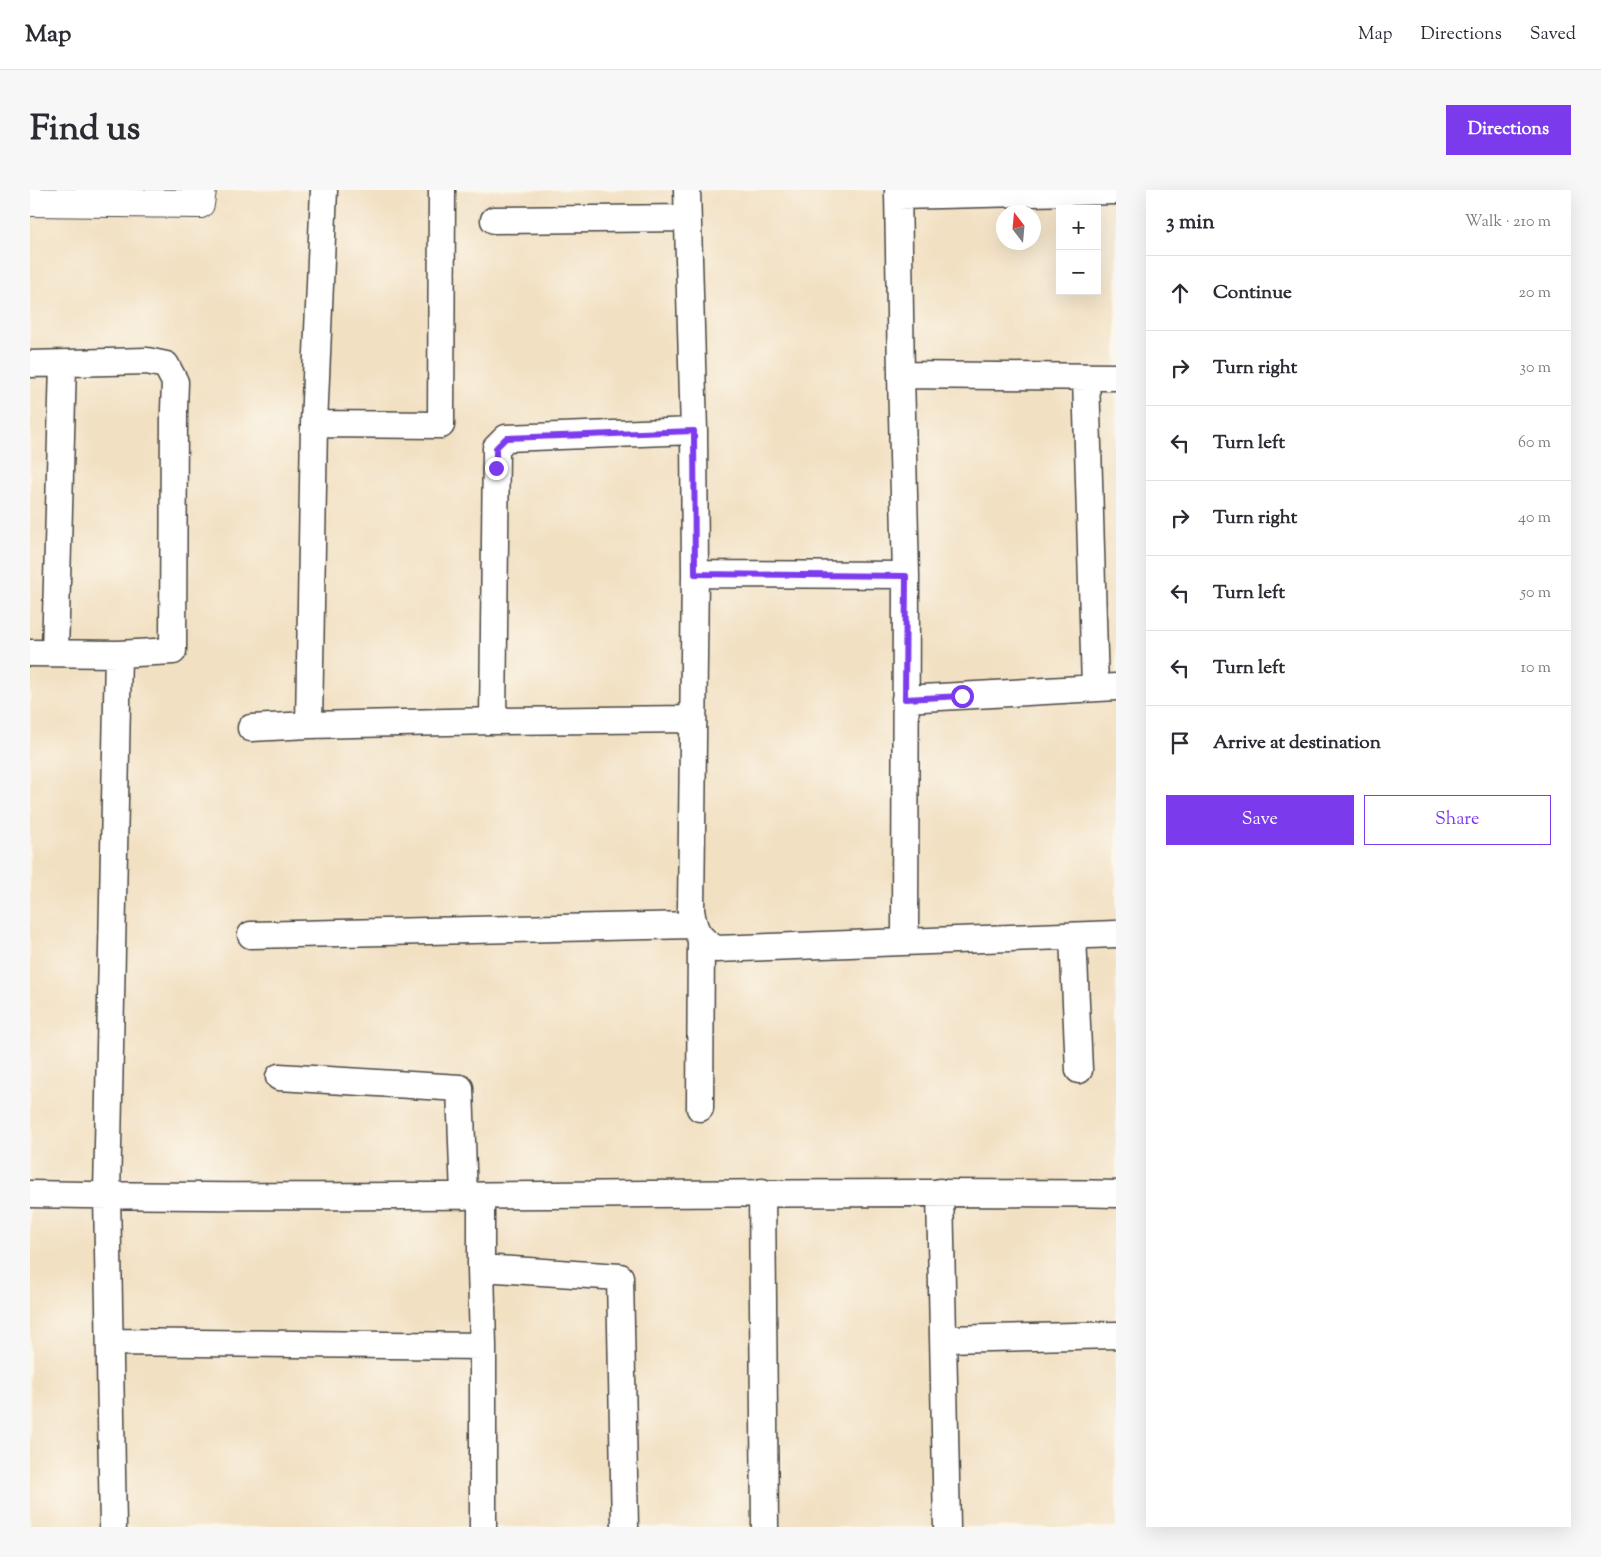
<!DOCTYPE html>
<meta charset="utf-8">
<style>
:root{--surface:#fff;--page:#f7f7f7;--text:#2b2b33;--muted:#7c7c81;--line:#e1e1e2;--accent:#7c3aed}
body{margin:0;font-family:"Sorts Mill Goudy",serif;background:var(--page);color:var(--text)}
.controls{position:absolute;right:15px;top:15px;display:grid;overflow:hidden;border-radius:0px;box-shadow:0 5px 20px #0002}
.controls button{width:45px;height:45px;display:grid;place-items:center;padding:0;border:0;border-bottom:1px solid var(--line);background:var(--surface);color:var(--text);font:25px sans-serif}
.compass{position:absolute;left:966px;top:15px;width:45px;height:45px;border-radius:50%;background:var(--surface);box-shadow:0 5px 20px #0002;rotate:344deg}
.stop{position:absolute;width:15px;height:15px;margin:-11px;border:4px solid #7c3aed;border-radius:50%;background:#fff}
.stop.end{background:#7c3aed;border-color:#fff;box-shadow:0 1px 5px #0008}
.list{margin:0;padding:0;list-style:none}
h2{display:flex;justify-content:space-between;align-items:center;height:65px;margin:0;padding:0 20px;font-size:21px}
h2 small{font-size:16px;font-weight:400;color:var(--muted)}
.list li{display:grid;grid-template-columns:32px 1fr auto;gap:15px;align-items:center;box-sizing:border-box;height:75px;padding:0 20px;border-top:1px solid var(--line)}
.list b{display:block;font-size:19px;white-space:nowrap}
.list em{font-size:16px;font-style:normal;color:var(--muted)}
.actions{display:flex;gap:10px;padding:15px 20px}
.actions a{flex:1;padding:11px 0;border:1px solid var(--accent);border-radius:0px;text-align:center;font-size:18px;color:var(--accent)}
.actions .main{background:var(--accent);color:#fff}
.icon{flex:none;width:28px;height:28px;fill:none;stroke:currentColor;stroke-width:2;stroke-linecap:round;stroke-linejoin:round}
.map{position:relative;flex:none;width:1086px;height:1337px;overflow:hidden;border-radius:0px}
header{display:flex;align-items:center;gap:30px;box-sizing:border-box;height:70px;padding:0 25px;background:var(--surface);border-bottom:1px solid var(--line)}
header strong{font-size:24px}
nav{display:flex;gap:28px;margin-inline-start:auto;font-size:18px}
.intro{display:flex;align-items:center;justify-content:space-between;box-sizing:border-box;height:120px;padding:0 30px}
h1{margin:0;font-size:35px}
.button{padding:12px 22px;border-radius:0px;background:var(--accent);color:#fff;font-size:18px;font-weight:700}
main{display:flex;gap:30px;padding:0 30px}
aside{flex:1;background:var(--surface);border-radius:0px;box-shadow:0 5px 20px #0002}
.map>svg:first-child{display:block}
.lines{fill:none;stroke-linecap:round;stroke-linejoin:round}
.minor-casing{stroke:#494642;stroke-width:29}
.tertiary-casing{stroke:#494642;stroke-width:30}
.minor{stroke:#fff;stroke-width:26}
.tertiary{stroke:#fff;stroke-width:28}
.route{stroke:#7c3aed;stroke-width:6}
</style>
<header>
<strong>Map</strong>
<nav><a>Map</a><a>Directions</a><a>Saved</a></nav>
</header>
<div class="intro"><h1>Find us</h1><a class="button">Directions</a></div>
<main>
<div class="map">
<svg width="1086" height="1337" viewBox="0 0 1086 1337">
<rect width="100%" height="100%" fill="#fbf7ec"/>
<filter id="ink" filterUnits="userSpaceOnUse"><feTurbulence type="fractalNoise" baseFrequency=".02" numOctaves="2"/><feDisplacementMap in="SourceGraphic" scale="10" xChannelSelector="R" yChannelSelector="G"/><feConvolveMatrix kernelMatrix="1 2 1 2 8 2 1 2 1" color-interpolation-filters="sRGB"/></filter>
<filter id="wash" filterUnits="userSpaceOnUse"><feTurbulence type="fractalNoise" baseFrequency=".0096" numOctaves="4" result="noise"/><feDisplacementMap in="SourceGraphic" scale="20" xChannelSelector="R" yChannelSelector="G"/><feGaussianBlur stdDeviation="1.12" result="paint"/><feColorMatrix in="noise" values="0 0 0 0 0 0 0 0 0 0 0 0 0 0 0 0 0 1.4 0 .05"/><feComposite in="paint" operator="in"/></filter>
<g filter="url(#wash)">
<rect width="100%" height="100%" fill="#f2e0c2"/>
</g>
<g filter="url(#ink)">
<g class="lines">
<defs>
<path id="minor" d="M657 0 664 241 665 384 661 720C664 741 668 748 686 759L1086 744
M868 0 871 185 876 385 875 752
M868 6 1086 1
M464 30 657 28
M0 174 117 171 136 175 145 192 144 220 143 461 88 464 0 463
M871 185 1086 187
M1056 187 1065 498
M284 234 411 235 412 0
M665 384 876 385
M25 463 33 174
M875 509 1086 497
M663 529 463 531 466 258 476 248 664 241
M279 535 284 234 294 0
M221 538 279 535 463 531
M221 745 663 735
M1043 746 1049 880
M249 887 430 898 434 1006
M670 918 671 750
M732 1002 735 1337
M910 1002 917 1337
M0 1004C362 1011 724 999 1086 1004
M451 1006V1078L453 1156V1337
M451 1078 590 1087 595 1337
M914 1149 1086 1145
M80 1152 453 1156
M83 1337 77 1005 88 464"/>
<path id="tertiary" d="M0 12 170 14 172 0"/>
</defs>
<!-- minor casing -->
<use href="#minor" class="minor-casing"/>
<!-- tertiary casing -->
<use href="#tertiary" class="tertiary-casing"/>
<!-- minor -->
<use href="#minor" class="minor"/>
<!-- tertiary -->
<use href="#tertiary" class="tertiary"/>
</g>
</g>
<g class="lines" filter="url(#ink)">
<!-- route -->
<path class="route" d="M466 278V258L476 248 664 241 665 384 876 386 875 509 932 506"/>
</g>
</svg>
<div class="controls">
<button>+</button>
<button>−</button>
</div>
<svg class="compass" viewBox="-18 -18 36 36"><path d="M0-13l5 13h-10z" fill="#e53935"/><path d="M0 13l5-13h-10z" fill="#7c7c81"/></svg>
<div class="stop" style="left:932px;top:506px"></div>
<div class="stop end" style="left:466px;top:278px"></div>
</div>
<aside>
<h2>3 min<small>Walk · 210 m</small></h2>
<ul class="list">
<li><svg class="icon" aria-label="ahead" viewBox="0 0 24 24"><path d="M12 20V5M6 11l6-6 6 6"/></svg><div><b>Continue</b></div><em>20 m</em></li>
<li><svg class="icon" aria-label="right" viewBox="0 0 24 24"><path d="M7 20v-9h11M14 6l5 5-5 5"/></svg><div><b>Turn right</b></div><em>30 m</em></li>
<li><svg class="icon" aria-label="left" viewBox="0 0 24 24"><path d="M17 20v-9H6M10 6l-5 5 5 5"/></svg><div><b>Turn left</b></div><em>60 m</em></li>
<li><svg class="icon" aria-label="right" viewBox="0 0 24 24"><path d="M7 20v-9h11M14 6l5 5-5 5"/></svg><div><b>Turn right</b></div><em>40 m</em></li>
<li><svg class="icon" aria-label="left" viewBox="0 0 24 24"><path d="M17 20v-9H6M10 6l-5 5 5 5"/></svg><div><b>Turn left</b></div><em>50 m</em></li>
<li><svg class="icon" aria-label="left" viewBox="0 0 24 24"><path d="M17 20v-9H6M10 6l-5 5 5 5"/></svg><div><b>Turn left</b></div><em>10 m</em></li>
<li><svg class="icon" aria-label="arrive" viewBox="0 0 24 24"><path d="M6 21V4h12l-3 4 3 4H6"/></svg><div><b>Arrive at destination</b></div></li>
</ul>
<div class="actions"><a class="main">Save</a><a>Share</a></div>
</aside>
</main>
